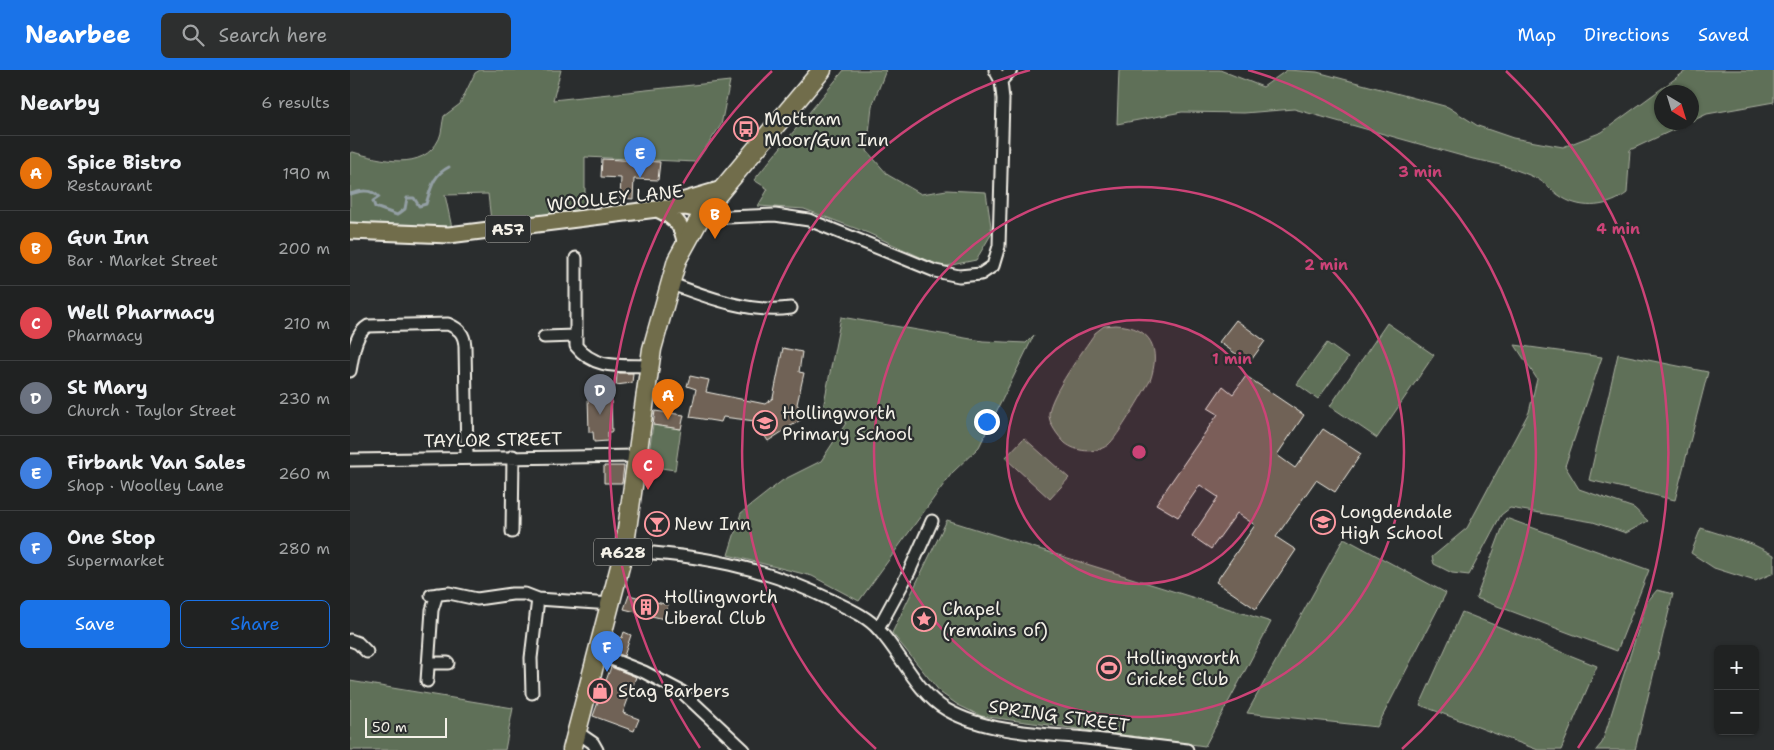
<!DOCTYPE html>
<meta charset="utf-8">
<style>
:root{--surface:#202222;--page:#2d2f2f;--text:#f1f3f6;--muted:#a2a4a5;--line:#3d3f40;--accent:#1a73e8}
body{margin:0;font-family:"Shantell Sans",sans-serif;background:var(--page);color:var(--text)}
.controls{position:absolute;right:15px;bottom:15px;display:grid;overflow:hidden;border-radius:8px;box-shadow:0 1px 4px #0004}
.controls button{width:45px;height:45px;display:grid;place-items:center;padding:0;border:0;border-bottom:1px solid var(--line);background:var(--surface);color:var(--text);font:25px sans-serif}
.compass{position:absolute;left:1304px;top:15px;width:45px;height:45px;border-radius:50%;background:var(--surface);box-shadow:0 1px 4px #0004;rotate:142deg}
.scale{position:absolute;left:15px;bottom:12px;width:82px;box-sizing:border-box;padding-left:5px;border:2px solid #f4f1e8;border-top:0;font-size:14px;line-height:18px;white-space:nowrap;color:#f4f1e8;-webkit-text-stroke:4px #2a2d2e;paint-order:stroke}
.you{position:absolute;left:636px;top:351px;width:18px;height:18px;margin:-12px;border:4px solid #fff;border-radius:50%;background:#1a73e8;box-shadow:0 0 0 8px #1a73e833}
.badge{display:grid;place-items:center;width:32px;height:32px;border-radius:50%;background:var(--accent);color:#fff;font-size:16px;font-weight:700}
.pin{position:absolute;translate:-50% -41px;filter:drop-shadow(0 1px 2px #0008)}
.pin::after{content:'';position:absolute;top:26px;width:18px;height:15px;background:inherit;clip-path:polygon(0 0,100% 0,50% 100%)}
.list{margin:0;padding:0;list-style:none}
h2{display:flex;justify-content:space-between;align-items:center;height:65px;margin:0;padding:0 20px;font-size:21px}
h2 small{font-size:16px;font-weight:400;color:var(--muted)}
.list li{display:grid;grid-template-columns:32px 1fr auto;gap:15px;align-items:center;box-sizing:border-box;height:75px;padding:0 20px;border-top:1px solid var(--line)}
.list b{display:block;font-size:19px;white-space:nowrap}
.list p{margin:0;font-size:16px;white-space:nowrap;color:var(--muted)}
.list em{font-size:16px;font-style:normal;color:var(--muted)}
.actions{display:flex;gap:10px;padding:15px 20px}
.actions a{flex:1;padding:11px 0;border:1px solid var(--accent);border-radius:8px;text-align:center;font-size:18px;color:var(--accent)}
.actions .main{background:var(--accent);color:#fff}
.icon{flex:none;width:28px;height:28px;fill:none;stroke:currentColor;stroke-width:2;stroke-linecap:round;stroke-linejoin:round}
.map{position:relative;flex:none;width:1424px;height:680px;overflow:hidden}
header{display:flex;align-items:center;gap:30px;box-sizing:border-box;height:70px;padding:0 25px;background:var(--accent);color:#fff}
header strong{font-size:24px}
nav{display:flex;gap:28px;margin-inline-start:auto;font-size:18px}
.search{width:350px;height:45px;background:var(--page);display:flex;align-items:center;gap:12px;box-sizing:border-box;padding:0 18px;border-radius:8px;color:var(--muted);font-size:19px}
main{display:flex}
aside{flex:1;background:var(--surface)}
.map>svg:first-child{display:block}
.green{fill:#5f6f58;stroke:#aab0a0}
.lines{fill:none;stroke-linecap:round;stroke-linejoin:round}
.stream{stroke:#939fa4;stroke-width:3}
.building{fill:#6f6256;stroke:#f4f1e8}
.minor-casing{stroke:#f4f1e8;stroke-width:15}
.major-casing{stroke:#f4f1e8;stroke-width:19}
.highway-casing{stroke:#f4f1e8;stroke-width:21}
.minor{stroke:#2a2d2e;stroke-width:11}
.major{stroke:#716d4b;stroke-width:15}
.highway{stroke:#716d4b;stroke-width:18}
.ring{fill:none;stroke:#cc4377;stroke-width:2.5}
.labels{text-anchor:middle;stroke-width:4.5;stroke-linejoin:round;paint-order:stroke}
.shield{fill:#2a2d2e;stroke:#b7b6b0;stroke-width:1}
.shield-label{font-size:16px;font-weight:bold;fill:#f4f1e8}
.poi-label{font-size:18px;fill:#f4f1e8;stroke:#2a2d2e;text-anchor:start}
.street-label{font-size:18px;fill:#f4f1e8;stroke:#2a2d2e}
.centre{fill:#cc4377;stroke:#2a2d2e;stroke-width:2.5}
.ring-label{font-size:15px;text-anchor:middle;font-weight:bold;fill:#cc4377;stroke:#2a2d2e;stroke-width:4.5;stroke-linejoin:round;paint-order:stroke}
</style>
<header>
<strong>Nearbee</strong>
<div class="search"><svg class="icon" aria-label="search" viewBox="0 0 24 24"><circle cx="10" cy="10" r="6"/><path d="M15 15l6 6"/></svg>Search here</div>
<nav><a>Map</a><a>Directions</a><a>Saved</a></nav>
</header>
<main>
<aside>
<h2>Nearby<small>6 results</small></h2>
<ul class="list">
<li><span class="badge" style="background:#e8710a">A</span><div><b>Spice Bistro</b><p>Restaurant</p></div><em>190 m</em></li>
<li><span class="badge" style="background:#e8710a">B</span><div><b>Gun Inn</b><p>Bar · Market Street</p></div><em>200 m</em></li>
<li><span class="badge" style="background:#e0444e">C</span><div><b>Well Pharmacy</b><p>Pharmacy</p></div><em>210 m</em></li>
<li><span class="badge" style="background:#6b7280">D</span><div><b>St Mary</b><p>Church · Taylor Street</p></div><em>230 m</em></li>
<li><span class="badge" style="background:#3f7fe0">E</span><div><b>Firbank Van Sales</b><p>Shop · Woolley Lane</p></div><em>260 m</em></li>
<li><span class="badge" style="background:#3f7fe0">F</span><div><b>One Stop</b><p>Supermarket</p></div><em>280 m</em></li>
</ul>
<div class="actions"><a class="main">Save</a><a>Share</a></div>
</aside>
<div class="map">
<svg width="1424" height="680" viewBox="0 0 1424 680">
<rect width="100%" height="100%" fill="#2a2d2e"/>
<filter id="ink" filterUnits="userSpaceOnUse"><feTurbulence type="fractalNoise" baseFrequency=".02" numOctaves="2"/><feDisplacementMap in="SourceGraphic" scale="10" xChannelSelector="R" yChannelSelector="G"/><feConvolveMatrix kernelMatrix="1 2 1 2 8 2 1 2 1" color-interpolation-filters="sRGB"/></filter>
<g filter="url(#ink)">
<!-- green -->
<path class="green" d="M130 0H211L203 30 380 11 371 55 346 92 235 87V141L141 151 138 124 95 125 102 158 0 156V83L3 82C30 90 73 102 89 69 92 63 92 53 94 46L110 34 125 3Z
M494 0H536L522 36 517 81 538 105 571 124 597 120 636 122 642 163 626 190 592 197 518 163 454 139 408 136 418 119 404 110Z
M769 0H870L913 17 937 0 967 2 1098 37 1128 56 1163 68 1213 77 1252 62 1337 0H1424V32L1357 44 1342 51V22H1312V52L1338 53 1280 80 1277 123C1259 137 1233 140 1213 128 1204 123 1197 114 1188 109 1167 99 1146 93 1123 89L944 39 894 43 832 42 767 54Z
M491 247 633 271 676 273 684 265 629 377 602 403 509 531 462 506 378 485 391 443 433 410 471 391 496 353 472 343Z
M1037 253 1084 285 1027 368 980 336Z
M766 255C802 257 811 279 800 311 792 324 768 367 758 375 745 384 726 382 715 373 708 366 698 353 699 343 701 324 733 281 745 263L754 256Z
M977 273 998 288 968 329 947 314Z
M1165 275 1252 287 1215 396 1229 419 1284 438 1298 451 1276 463 1243 452 1160 438 1151 445 1119 505 1102 503 1084 494 1082 487 1117 458 1179 342 1187 309Z
M1268 284 1358 302 1325 430 1239 410Z
M303 355 331 359 325 400 297 396Z
M674 368 719 408 700 429 655 388Z
M1156 448 1299 500 1267 581 1126 528Z
M597 450 921 552 855 676 631 646 608 635 591 623 542 563Z
M1351 458 1402 474 1424 485V503L1405 511 1364 498 1341 483Z
M994 468 1096 523 1027 657 897 643Z
M1307 520 1323 524 1285 680H1246L1252 673 1297 532Z
M1112 542 1247 596 1211 680H1188L1070 635Z
M0 611 163 638 155 680H0Z"/>
<g class="lines">
<!-- stream -->
<path class="stream" d="M0 124C10 121 20 118 29 127L23 131 25 137 47 145 55 139 57 128H64L69 136 76 134C81 118 83 105 99 97"/>
</g>
<!-- building -->
<path class="building" d="M252 89 310 92 308 110 284 109 283 129 270 128 271 108 251 107Z
M886 250 915 271 899 293 869 272Z
M433 278 452 282 449 302 454 303 447 334 455 347 418 371 405 351 373 347 371 352 340 347 346 319 337 316 340 306 359 310 356 322 415 334 423 328Z
M267 303H283L282 313 266 315Z
M896 306 954 345 927 385 945 398 973 359 1011 384 985 422 966 410 926 467 946 480 906 539 866 512 905 455 887 443 861 479 842 466 868 427 850 415 828 447 806 434 868 344 858 338 873 316 883 324Z
M261 326 262 362H258V371L244 372 243 362H239L238 327Z
M305 341 334 345 331 359 303 355Z
M254 396H274L272 413H254Z
M279 525 318 535 314 549 274 539Z
M274 562 281 565 274 586 262 581 267 566 272 568Z
M261 597 286 607 273 643 289 649 284 661 243 646Z"/>
<g class="lines">
<defs>
<path id="minor" d="M651 11 661 0
M354 141 377 147 425 145 459 150 585 201 609 206 631 204 643 196 649 176 653 29 651 11 645 0
M226 188V276C245 300 271 295 299 296
M319 213C357 227 400 244 441 238
M194 267 225 266
M0 301C3 287 4 264 18 256L98 254C109 259 114 263 115 276L117 388
M0 390 287 386
M162 462 163 386
M274 481C350 485 411 496 481 530 497 538 517 546 529 560 552 585 566 622 597 640 635 662 692 664 736 668 770 672 804 676 837 680
M81 525 99 523 127 529 162 524H175L188 529 261 534
M528 559 559 502 582 451
M0 570 8 573 17 582
M246 583 294 602 332 622 394 680
M78 593H98
M77 611 82 540 87 524
M182 623 181 588 188 529
M227 662 243 673 247 680"/>
<path id="major" d="M328 132 372 119
M307 139C323 146 333 154 335 173
M0 161 99 165 315 138 335 137 354 141"/>
<path id="highway" d="M222 680 274 481 302 279 327 190 354 141 472 0"/>
</defs>
<!-- minor casing -->
<use href="#minor" class="minor-casing"/>
<!-- major casing -->
<use href="#major" class="major-casing"/>
<!-- highway casing -->
<use href="#highway" class="highway-casing"/>
<!-- minor -->
<use href="#minor" class="minor"/>
<!-- major -->
<use href="#major" class="major"/>
<!-- highway -->
<use href="#highway" class="highway"/>
</g>
</g>
<!-- distance rings -->
<circle cx="789" cy="382" r="132" fill="#cc4377" fill-opacity=".12"/>
<g class="ring">
<circle cx="789" cy="382" r="132"/>
<circle cx="789" cy="382" r="265"/>
<path d="M526 679A397 397 0 0 1 680 0M898 0A397 397 0 0 1 1052 679"/>
<path d="M350 678A529 529 0 0 1 422 1M1156 1A529 529 0 0 1 1228 678"/>
</g>
<!-- icons -->
<defs>
<symbol id="bus-ring" viewBox="-11 -11 22 22"><circle r="9.5" fill="#2a2d2e" stroke="#ff9aa2" stroke-width="1.5"/><path d="M-5-6H5V4H4V6H2V4H-2V6H-4V4H-5ZM-3.5-4V0h7V-4ZM-3.5 1.2v1.5H-2V1.2ZM2 1.2v1.5H3.5V1.2Z" fill="#ff9aa2"/></symbol>
<symbol id="school-ring" viewBox="-11 -11 22 22"><circle r="9.5" fill="#2a2d2e" stroke="#ff9aa2" stroke-width="1.5"/><path d="M0-5L7-2L0 1L-7-2ZM-4 1L0 2.5L4 1V4Q0 6-4 4Z" fill="#ff9aa2"/></symbol>
<symbol id="bar-ring" viewBox="-11 -11 22 22"><circle r="9.5" fill="#2a2d2e" stroke="#ff9aa2" stroke-width="1.5"/><path d="M-6-5H6L.8 .8V4.5H3.5V6h-7V4.5H-.8V.8Z" fill="#ff9aa2"/></symbol>
<symbol id="building-ring" viewBox="-11 -11 22 22"><circle r="9.5" fill="#2a2d2e" stroke="#ff9aa2" stroke-width="1.5"/><path d="M-4-6H4V6H1V3H-1V6H-4ZM-2.5-4.3h1.7v1.8h-1.7ZM.8-4.3h1.7v1.8H.8ZM-2.5-1h1.7V.8h-1.7ZM.8-1h1.7V.8H.8Z" fill="#ff9aa2"/></symbol>
<symbol id="sight-ring" viewBox="-11 -11 22 22"><circle r="9.5" fill="#2a2d2e" stroke="#ff9aa2" stroke-width="1.5"/><path d="M0-6L1.8-2.2L6-1.7L2.9 1.2L3.7 5.4L0 3.3L-3.7 5.4L-2.9 1.2L-6-1.7L-1.8-2.2Z" fill="#ff9aa2"/></symbol>
<symbol id="stadium-ring" viewBox="-11 -11 22 22"><circle r="9.5" fill="#2a2d2e" stroke="#ff9aa2" stroke-width="1.5"/><path d="M0-5a6.5 5 0 1 0 0 10a6.5 5 0 1 0 0-10ZM-3.5-1.8h7v3.6h-7Z" fill="#ff9aa2"/></symbol>
<symbol id="shop-ring" viewBox="-11 -11 22 22"><circle r="9.5" fill="#2a2d2e" stroke="#ff9aa2" stroke-width="1.5"/><path d="M-5-2.5h2.3a2.7 3.5 0 0 1 5.4 0H5L5.5 6h-11ZM-1.5-2.5h3a1.5 2.3 0 0 0-3 0Z" fill="#ff9aa2"/></symbol>
</defs>
<g fill-rule="evenodd">
<use href="#bus-ring" x="382" y="45" width="28" height="28"/>
<use href="#school-ring" x="401" y="339" width="28" height="28"/>
<use href="#school-ring" x="959" y="438" width="28" height="28"/>
<use href="#bar-ring" x="293" y="440" width="28" height="28"/>
<use href="#building-ring" x="282" y="523" width="28" height="28"/>
<use href="#sight-ring" x="560" y="535" width="28" height="28"/>
<use href="#stadium-ring" x="745" y="584" width="28" height="28"/>
<use href="#shop-ring" x="236" y="607" width="28" height="28"/>
</g>
<g class="labels">
<!-- shield labels -->
<g class="shield">
<rect x="135.5" y="145.5" width="45" height="27" rx="4"/>
<rect x="244" y="468.5" width="58" height="27" rx="4"/>
</g>
<g class="shield-label">
<text x="158" y="165">A57</text>
<text x="273" y="488">A628</text>
</g>
<!-- poi labels -->
<g class="poi-label">
<text x="414" y="55">Mottram<tspan x="414" dy="21">Moor/Gun Inn</tspan></text>
<text x="432" y="349">Hollingworth<tspan x="432" dy="21">Primary School</tspan></text>
<text x="990" y="448">Longdendale<tspan x="990" dy="21">High School</tspan></text>
<text x="324" y="460">New Inn</text>
<text x="314" y="533">Hollingworth<tspan x="314" dy="21">Liberal Club</tspan></text>
<text x="592" y="545">Chapel<tspan x="592" dy="21">(remains of)</tspan></text>
<text x="776" y="594">Hollingworth<tspan x="776" dy="21">Cricket Club</tspan></text>
<text x="268" y="627">Stag Barbers</text>
</g>
<!-- street labels -->
<g class="street-label">
<text transform="translate(265 128) rotate(-6)" y="6">WOOLLEY LANE</text>
<text transform="translate(143 370) rotate(-1)" y="6">TAYLOR STREET</text>
<text transform="translate(709 646) rotate(8)" y="6">SPRING STREET</text>
</g>
</g>
<circle cx="789" cy="382" r="8" class="centre"/>
<g class="ring-label">
<text x="1070" y="107">3 min</text>
<text x="1268" y="164">4 min</text>
<text x="976" y="200">2 min</text>
<text x="882" y="294">1 min</text>
</g>
</svg>
<div class="controls">
<button>+</button>
<button>−</button>
</div>
<svg class="compass" viewBox="-18 -18 36 36"><path d="M0-13l5 13h-10z" fill="#e53935"/><path d="M0 13l5-13h-10z" fill="#a2a4a5"/></svg>
<div class="scale">50 m</div>
<div class="you"></div>
<div class="pin badge" style="left:318px;top:350px;background:#e8710a">A</div>
<div class="pin badge" style="left:365px;top:169px;background:#e8710a">B</div>
<div class="pin badge" style="left:298px;top:420px;background:#e0444e">C</div>
<div class="pin badge" style="left:250px;top:345px;background:#6b7280">D</div>
<div class="pin badge" style="left:290px;top:108px;background:#3f7fe0">E</div>
<div class="pin badge" style="left:257px;top:602px;background:#3f7fe0">F</div>
</div>
</main>
